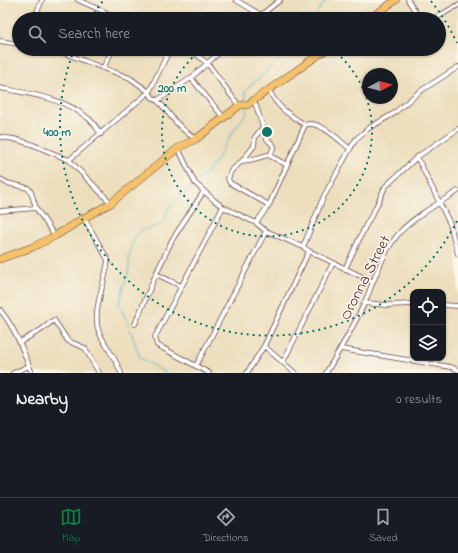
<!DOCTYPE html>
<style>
:root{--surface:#171b24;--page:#242831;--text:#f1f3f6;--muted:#9ea1a6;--line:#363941;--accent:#0b8043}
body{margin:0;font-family:"Indie Flower",sans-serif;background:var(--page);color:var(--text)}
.controls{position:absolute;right:12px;bottom:12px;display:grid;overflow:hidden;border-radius:8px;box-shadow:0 1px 3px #0004}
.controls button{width:36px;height:36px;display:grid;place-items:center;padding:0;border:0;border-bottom:1px solid var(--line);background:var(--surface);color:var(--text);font:20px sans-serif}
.compass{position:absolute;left:362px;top:68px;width:36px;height:36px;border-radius:50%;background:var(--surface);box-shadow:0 1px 3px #0004;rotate:83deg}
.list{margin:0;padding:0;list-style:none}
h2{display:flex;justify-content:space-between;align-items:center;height:52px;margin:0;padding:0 16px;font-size:17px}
h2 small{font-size:13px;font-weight:400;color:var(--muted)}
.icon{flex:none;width:22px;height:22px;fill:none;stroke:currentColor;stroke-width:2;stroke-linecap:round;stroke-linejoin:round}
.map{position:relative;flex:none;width:458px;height:373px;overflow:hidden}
.search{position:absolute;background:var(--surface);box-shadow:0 1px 3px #0004;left:12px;right:12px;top:12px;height:44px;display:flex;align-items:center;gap:10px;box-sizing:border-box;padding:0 14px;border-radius:22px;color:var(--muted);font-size:15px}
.sheet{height:124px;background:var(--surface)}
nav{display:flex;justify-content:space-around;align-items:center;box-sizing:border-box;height:56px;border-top:1px solid var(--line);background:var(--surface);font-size:11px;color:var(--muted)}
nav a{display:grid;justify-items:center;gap:2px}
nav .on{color:var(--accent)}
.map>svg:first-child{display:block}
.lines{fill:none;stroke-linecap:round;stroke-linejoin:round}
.stream{stroke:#41a9c1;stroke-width:1}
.minor-casing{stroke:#623c41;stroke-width:5.5}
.primary-casing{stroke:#623c41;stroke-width:8}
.minor{stroke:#fff;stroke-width:4}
.primary{stroke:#f3c26a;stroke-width:7}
.ring{fill:none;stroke:#0f766e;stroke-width:2;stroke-dasharray:2 4}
.labels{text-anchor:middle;stroke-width:3;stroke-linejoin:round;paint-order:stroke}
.street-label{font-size:16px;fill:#4a1f2b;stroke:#fbf7ec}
.centre{fill:#0f766e;stroke:#fbf7ec;stroke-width:2}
.ring-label{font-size:12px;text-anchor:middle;font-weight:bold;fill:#0f766e;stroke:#fbf7ec;stroke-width:3;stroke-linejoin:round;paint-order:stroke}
</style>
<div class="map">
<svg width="458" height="373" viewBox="0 0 458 373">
<rect width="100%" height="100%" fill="#fbf7ec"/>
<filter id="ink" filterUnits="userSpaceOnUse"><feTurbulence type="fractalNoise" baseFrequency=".025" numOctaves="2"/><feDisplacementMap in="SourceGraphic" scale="8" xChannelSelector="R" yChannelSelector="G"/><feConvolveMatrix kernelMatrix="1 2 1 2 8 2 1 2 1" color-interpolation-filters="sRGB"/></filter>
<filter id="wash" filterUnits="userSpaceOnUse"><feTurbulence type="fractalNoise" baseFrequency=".012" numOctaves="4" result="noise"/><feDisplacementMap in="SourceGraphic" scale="16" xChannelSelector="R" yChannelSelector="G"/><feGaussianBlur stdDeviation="0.9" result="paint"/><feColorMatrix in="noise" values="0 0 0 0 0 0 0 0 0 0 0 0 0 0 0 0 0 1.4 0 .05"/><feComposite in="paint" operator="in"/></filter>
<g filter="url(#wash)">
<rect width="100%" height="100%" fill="#ecdebc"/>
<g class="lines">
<!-- stream -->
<path class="stream" d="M314 19V17L326 0
M246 102 245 91 290 49
M196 182C200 177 208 173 212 167 224 149 232 130 247 113V107
M166 373 140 358 128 323 119 305 129 269V255L134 239 141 230 155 227 164 222C168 201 182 200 193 185"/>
</g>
</g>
<g filter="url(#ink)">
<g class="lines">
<defs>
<path id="minor" d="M78 0 121 19
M236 0 261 15
M408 0 420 19
M34 19 42 0
M256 19 280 0
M434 19 458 5
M0 41 19 44
M53 49 130 78 149 92 152 97C160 101 164 108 170 115 177 124 186 133 196 139
M190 49 208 64 239 106
M103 68 113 49
M191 78 224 118
M0 88C30 94 65 98 89 119 94 123 97 129 101 134
M269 90C277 108 290 115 305 125
M158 100 191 78 223 49
M252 102 255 103 267 139 274 146 270 156 287 165
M263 127 255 137 254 146 242 161 231 171 228 179 230 183 269 205
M0 137 14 139 31 144 69 160 111 203
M178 148 195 183 215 201 223 207 256 223 266 231 303 247 309 251 373 282
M417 157 450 224 458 254
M69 160 149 92 170 49
M242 161 250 160 268 155 270 156
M0 179 7 183 28 188 31 192 36 208 55 236
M0 211 36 208
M84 218 108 260C106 281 91 312 99 332 105 346 116 358 121 373
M256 223 269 205 305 125C319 119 340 141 350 149
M303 247 324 196 350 149 356 139 369 128 393 114 419 92 458 67
M345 269 365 227 375 209 385 187 417 157 458 129
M181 286 156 274 172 240 204 191
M364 303 387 305 413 304
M443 305 458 306
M0 310C16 329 23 351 32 373
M135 324 156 274
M20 342 41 330 54 320 68 341 85 348 99 373
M264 346 295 373
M341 349 451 367 458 370
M283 362 333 263
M196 366 266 231
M13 373 29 366
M209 373 157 345 155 337 223 207
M247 373 264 346 309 251
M326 373C339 351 353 328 364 304 375 279 382 252 401 231 417 215 439 203 458 191"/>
<path id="primary" d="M369 19 396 0
M0 259 33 247 55 236 84 218 111 203 178 148 196 139 240 105H247L327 49"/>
</defs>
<!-- minor casing -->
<use href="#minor" class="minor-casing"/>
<!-- primary casing -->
<use href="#primary" class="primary-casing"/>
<!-- minor -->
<use href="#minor" class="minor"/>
<!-- primary -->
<use href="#primary" class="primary"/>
</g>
</g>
<!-- distance rings -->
<g class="ring">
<path d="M332 49A105 105 0 1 1 202 49"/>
<path d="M457 221A210 210 0 0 1 74 50M91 18A210 210 0 0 1 103 1M431 1A210 210 0 0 1 457 43"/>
</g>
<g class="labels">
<!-- street labels -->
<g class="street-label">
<text transform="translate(364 277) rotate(-63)" y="6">Oronna Street</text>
</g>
</g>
<circle cx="267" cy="132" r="6" class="centre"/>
<g class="ring-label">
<text x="172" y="92">200 m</text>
<text x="57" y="136">400 m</text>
</g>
</svg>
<div class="controls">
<button><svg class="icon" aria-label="locate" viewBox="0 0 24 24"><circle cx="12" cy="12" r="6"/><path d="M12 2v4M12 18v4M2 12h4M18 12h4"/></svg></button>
<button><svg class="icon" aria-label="layers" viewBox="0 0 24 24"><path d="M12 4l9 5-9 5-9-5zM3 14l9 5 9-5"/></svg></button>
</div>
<svg class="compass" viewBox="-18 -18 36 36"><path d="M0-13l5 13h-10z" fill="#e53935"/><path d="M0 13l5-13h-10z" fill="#9ea1a6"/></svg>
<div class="search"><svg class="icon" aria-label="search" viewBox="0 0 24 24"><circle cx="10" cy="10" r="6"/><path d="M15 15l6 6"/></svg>Search here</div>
</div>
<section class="sheet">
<h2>Nearby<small>0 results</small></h2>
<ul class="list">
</ul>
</section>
<nav>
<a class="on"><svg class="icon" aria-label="map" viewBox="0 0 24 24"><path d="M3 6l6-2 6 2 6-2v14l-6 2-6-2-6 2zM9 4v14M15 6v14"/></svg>Map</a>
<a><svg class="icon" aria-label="directions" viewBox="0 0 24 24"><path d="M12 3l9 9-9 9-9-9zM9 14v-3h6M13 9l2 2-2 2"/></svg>Directions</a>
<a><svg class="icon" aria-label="saved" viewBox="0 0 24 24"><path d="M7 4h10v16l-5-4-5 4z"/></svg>Saved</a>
</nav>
